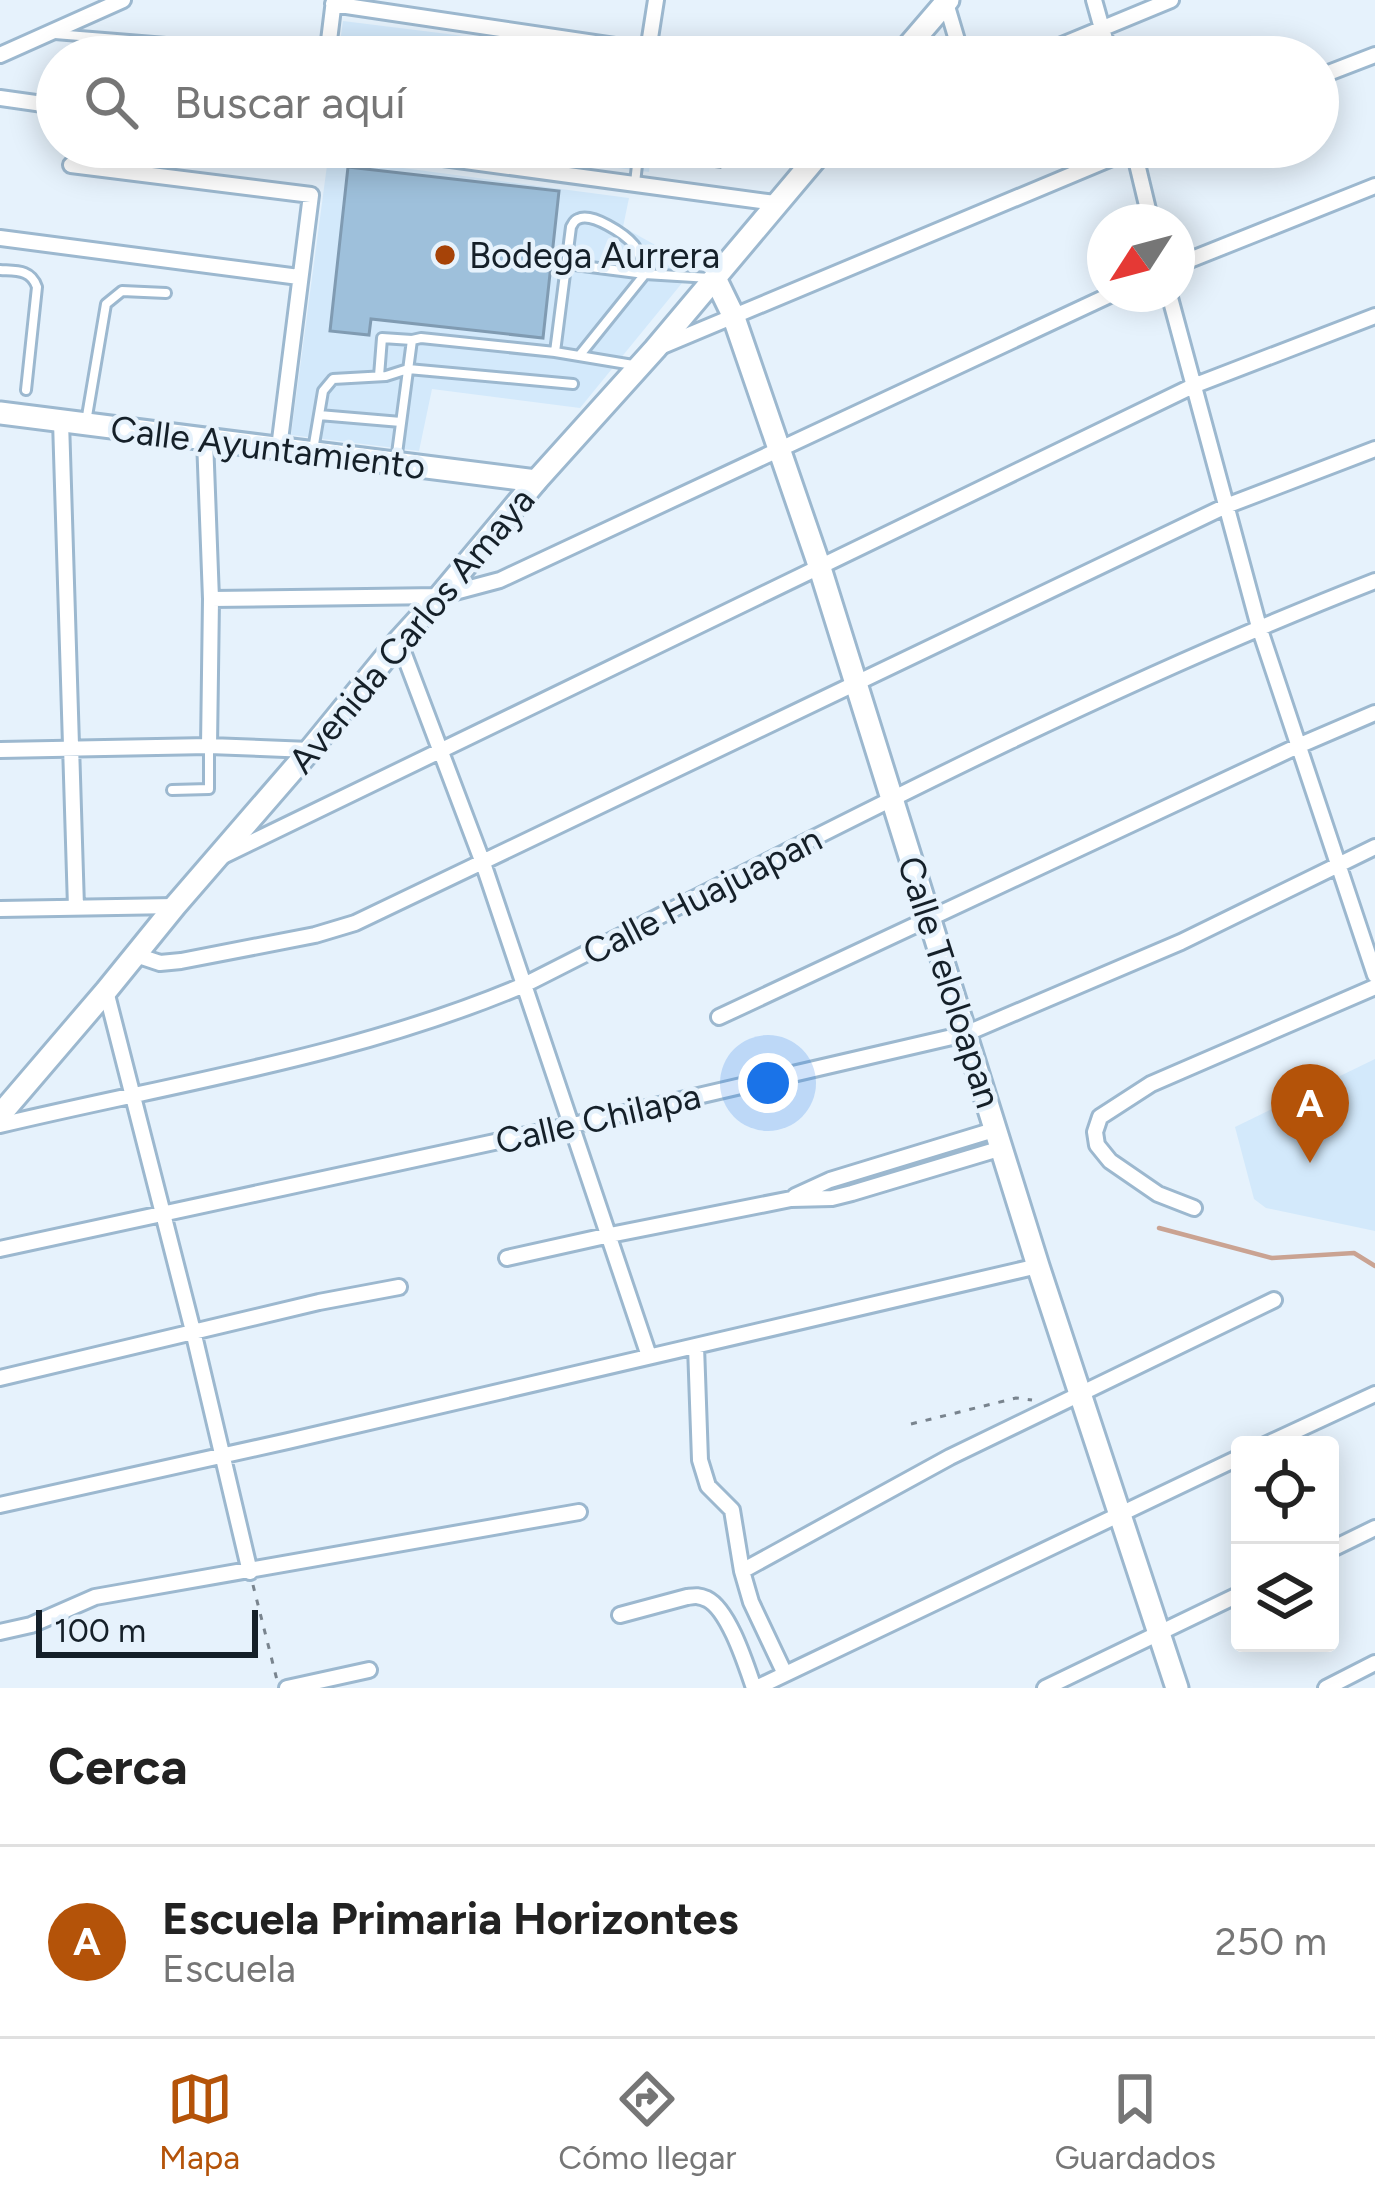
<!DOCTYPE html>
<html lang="es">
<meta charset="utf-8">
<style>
:root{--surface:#fff;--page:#f2f2f2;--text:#222;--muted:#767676;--line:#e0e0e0;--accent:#b45309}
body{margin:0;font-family:Figtree,sans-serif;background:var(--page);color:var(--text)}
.controls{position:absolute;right:36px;bottom:36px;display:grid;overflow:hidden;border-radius:12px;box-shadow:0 6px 30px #0003}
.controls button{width:108px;height:108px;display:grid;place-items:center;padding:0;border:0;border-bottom:3px solid var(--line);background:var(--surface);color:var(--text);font:60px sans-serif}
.compass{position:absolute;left:1087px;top:204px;width:108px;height:108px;border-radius:50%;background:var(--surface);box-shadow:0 6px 30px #0003;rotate:234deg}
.scale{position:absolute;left:36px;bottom:30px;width:222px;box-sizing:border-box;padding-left:12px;border:6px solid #152029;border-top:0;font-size:33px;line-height:42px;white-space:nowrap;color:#152029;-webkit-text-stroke:9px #e6f2fc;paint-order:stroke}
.you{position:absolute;left:768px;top:1083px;width:42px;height:42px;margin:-30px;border:9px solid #fff;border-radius:50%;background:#1a73e8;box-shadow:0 0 0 18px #1a73e833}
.badge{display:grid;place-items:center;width:78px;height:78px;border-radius:50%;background:var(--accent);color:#fff;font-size:39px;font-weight:700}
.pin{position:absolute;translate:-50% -99px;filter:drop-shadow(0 3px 6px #0008)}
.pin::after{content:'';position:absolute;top:63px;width:42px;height:36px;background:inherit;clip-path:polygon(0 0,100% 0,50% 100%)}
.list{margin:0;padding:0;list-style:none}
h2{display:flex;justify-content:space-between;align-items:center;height:156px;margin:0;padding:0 48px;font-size:51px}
h2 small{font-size:39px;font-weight:400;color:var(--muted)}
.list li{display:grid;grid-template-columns:78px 1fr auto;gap:36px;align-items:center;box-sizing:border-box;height:192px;padding:0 48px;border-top:3px solid var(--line)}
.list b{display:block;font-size:45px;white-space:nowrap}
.list p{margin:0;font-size:39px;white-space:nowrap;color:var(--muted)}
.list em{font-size:39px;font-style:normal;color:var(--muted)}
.icon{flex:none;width:66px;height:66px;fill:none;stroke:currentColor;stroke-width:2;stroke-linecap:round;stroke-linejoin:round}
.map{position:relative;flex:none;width:1375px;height:1688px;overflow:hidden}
.search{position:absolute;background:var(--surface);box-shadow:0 6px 30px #0003;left:36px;right:36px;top:36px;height:132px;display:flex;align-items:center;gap:30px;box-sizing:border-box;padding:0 42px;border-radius:66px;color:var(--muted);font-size:45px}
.sheet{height:348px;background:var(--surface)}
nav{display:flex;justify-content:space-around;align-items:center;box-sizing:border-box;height:168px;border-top:3px solid var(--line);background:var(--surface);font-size:33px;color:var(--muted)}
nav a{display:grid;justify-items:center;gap:6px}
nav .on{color:var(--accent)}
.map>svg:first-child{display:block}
.built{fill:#d3e9fb}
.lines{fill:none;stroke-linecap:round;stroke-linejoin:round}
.stream{stroke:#caa392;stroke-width:4.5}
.building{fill:#9ec0db;stroke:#809bb2;stroke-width:3}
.lane-casing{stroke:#9cb8cf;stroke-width:14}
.street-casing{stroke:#9cb8cf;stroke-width:20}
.secondary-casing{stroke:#9cb8cf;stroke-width:27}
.primary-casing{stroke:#9cb8cf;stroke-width:27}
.path{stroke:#79848e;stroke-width:3;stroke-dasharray:6 9;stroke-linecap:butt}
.lane{stroke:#fff;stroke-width:8}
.street{stroke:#fff;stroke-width:14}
.secondary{stroke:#fff;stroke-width:21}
.primary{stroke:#fff;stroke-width:21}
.poi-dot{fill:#a64308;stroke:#e6f2fc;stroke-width:4.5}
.labels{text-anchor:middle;stroke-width:9;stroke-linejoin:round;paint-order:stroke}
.poi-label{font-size:36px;fill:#152029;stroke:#e6f2fc;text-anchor:start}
.street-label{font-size:36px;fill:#152029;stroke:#e6f2fc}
</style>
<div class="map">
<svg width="1375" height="1688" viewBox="0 0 1375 1688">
<rect width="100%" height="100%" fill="#e6f2fc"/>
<!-- built -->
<path class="built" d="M343 21 529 44V51L579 57H338Z
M457 147H652L649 172Z
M328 158 629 198 623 227 657 246 691 272 580 408 432 389 419 451 291 435Z
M1375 1059V1231L1266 1208 1254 1199 1235 1127Z"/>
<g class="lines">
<!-- stream -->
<path class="stream" d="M1159 1228 1272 1258 1354 1253 1375 1266"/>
</g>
<!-- building -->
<path class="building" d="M685 147H723L720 167 683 163Z
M348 167 559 191 543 338 371 319 369 335 330 331Z"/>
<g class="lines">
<defs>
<path id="lane" d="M55 34 203 46
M635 183 639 147
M567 264 645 274 579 356
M0 270C16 271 31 269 37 287L26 390
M555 352 571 227C573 224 574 220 578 219 592 212 625 234 634 245 640 253 642 264 645 274L710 278
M379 376 382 338 412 340
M319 415 401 422
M86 422 106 304 122 291 166 293
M313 450 323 391 333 379 386 376 408 369 573 384
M396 461 412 340 421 338 555 352 633 365
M172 790 209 789V748"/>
<path id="street" d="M1094 0 1110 57
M946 3 962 57
M333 4 689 57
M648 51 656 0
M0 55 123 0
M327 57 334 0
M1033 57 1171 0
M1318 77 1375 55
M0 98 57 106
M362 147 775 203
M1133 147 1151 222
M71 165 311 195 279 448
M0 238 299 277
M1177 265 1375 186
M1169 294 1259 627 1375 975
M660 347 1138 147
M61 421 76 907
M205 439 211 599 209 746
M211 599 440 596 500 580 1112 294
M399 641 483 863 649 1356
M0 750 209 746 310 750
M223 856 1193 386 1375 316
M0 909 175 906
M136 955 160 963 181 961 315 935 355 923 1226 506 1375 449
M106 991 193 1331 250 1572
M719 1017 1298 746 1375 713
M0 1125C176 1083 357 1056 524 985 803 844 1083 695 1375 581
M795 1196 830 1180 997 1129
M1194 1208 1158 1194 1110 1161 1097 1145 1095 1132 1100 1117 1151 1084 1375 987
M0 1249 573 1125 965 1034 1181 942 1375 847
M507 1258 610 1235 791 1199 832 1198 852 1193 1002 1148
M696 1346 700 1460 708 1486 732 1510 742 1571 751 1602 785 1674
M0 1378 319 1302 399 1287
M1265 1445 1375 1394
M0 1505 288 1441 1038 1266
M1330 1550 1375 1528
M742 1571 950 1457 1274 1300
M620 1615 687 1597C695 1596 698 1595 707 1599 729 1610 746 1665 754 1688
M0 1632 31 1625 95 1597 579 1512
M287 1688 369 1670
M756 1688 1240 1457
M1045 1688 1240 1594
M1326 1688 1375 1663"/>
<path id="secondary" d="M715 278 733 315 819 565 1038 1266 1177 1688
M0 413 536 481"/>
<path id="primary" d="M899 57 948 0
M0 1115 106 991 175 906 310 750 399 641 440 596 536 481 655 349 825 147"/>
</defs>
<!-- lane casing -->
<use href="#lane" class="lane-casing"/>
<!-- street casing -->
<use href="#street" class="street-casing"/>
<!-- secondary casing -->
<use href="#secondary" class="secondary-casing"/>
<!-- primary casing -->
<use href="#primary" class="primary-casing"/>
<!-- path -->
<path class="path" d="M911 1424 1016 1398 1032 1400
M253 1585 277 1680"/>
<!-- lane -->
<use href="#lane" class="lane"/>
<!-- street -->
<use href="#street" class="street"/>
<!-- secondary -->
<use href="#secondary" class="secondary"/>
<!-- primary -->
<use href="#primary" class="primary"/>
</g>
<!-- markers -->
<circle class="poi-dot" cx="445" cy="255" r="12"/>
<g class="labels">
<!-- poi labels -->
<g class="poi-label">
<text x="469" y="268">Bodega Aurrera</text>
</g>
<!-- street labels -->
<g class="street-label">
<text transform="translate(268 447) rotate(7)" y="13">Calle Ayuntamiento</text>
<text transform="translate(411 630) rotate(-50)" y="13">Avenida Carlos Amaya</text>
<text transform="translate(702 895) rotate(-27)" y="13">Calle Huajuapan</text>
<text transform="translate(950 982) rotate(72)" y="13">Calle Teloloapan</text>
<text transform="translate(598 1118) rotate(-13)" y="13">Calle Chilapa</text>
</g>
</g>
</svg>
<div class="controls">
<button><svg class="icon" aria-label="locate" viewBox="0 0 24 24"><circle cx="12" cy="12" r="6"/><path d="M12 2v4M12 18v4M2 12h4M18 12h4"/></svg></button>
<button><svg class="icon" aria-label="layers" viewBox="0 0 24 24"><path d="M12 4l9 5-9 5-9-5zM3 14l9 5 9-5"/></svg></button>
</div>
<svg class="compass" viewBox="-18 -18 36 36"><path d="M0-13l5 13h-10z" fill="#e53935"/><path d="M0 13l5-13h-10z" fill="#767676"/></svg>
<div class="scale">100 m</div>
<div class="you"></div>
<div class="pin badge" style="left:1310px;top:1163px">A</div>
<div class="search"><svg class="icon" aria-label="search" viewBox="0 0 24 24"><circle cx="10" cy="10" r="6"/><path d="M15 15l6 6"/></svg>Buscar aquí</div>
</div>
<section class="sheet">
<h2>Cerca<small></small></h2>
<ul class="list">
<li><span class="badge">A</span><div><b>Escuela Primaria Horizontes</b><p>Escuela</p></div><em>250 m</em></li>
</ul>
</section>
<nav>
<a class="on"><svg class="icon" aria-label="map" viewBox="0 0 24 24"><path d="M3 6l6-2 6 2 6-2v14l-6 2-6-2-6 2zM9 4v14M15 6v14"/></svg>Mapa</a>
<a><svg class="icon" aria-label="directions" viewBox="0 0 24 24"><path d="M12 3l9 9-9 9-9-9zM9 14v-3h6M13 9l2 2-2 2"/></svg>Cómo llegar</a>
<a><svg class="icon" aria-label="saved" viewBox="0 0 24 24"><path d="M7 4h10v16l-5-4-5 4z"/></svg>Guardados</a>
</nav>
